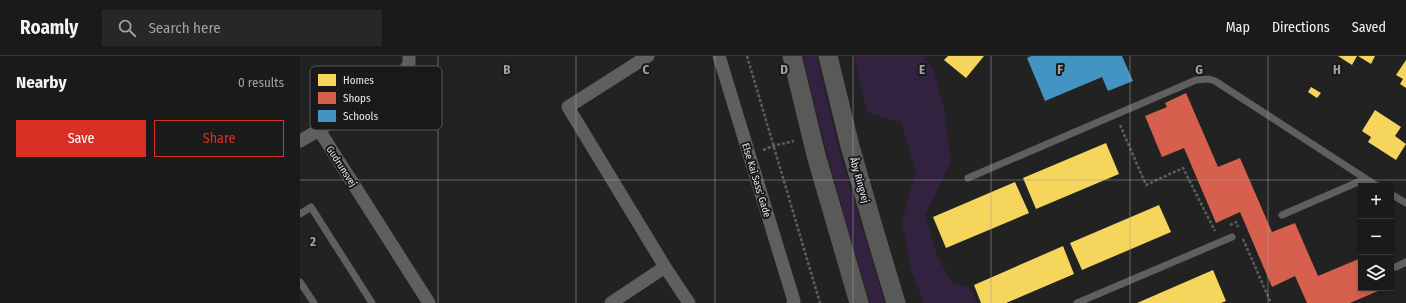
<!DOCTYPE html>
<meta charset="utf-8">
<style>
:root{--surface:#1a1a1a;--page:#272727;--text:#f1f3f6;--muted:#9fa1a2;--line:#383839;--accent:#d93025}
body{margin:0;font-family:"Fira Sans Condensed",sans-serif;background:var(--page);color:var(--text)}
.controls{position:absolute;right:12px;bottom:12px;display:grid;overflow:hidden;border-radius:0px;box-shadow:0 2px 6px #0003}
.controls button{width:36px;height:36px;display:grid;place-items:center;padding:0;border:0;border-bottom:1px solid var(--line);background:var(--surface);color:var(--text);font:20px sans-serif}
.list{margin:0;padding:0;list-style:none}
h2{display:flex;justify-content:space-between;align-items:center;height:52px;margin:0;padding:0 16px;font-size:17px}
h2 small{font-size:13px;font-weight:400;color:var(--muted)}
.actions{display:flex;gap:8px;padding:12px 16px}
.actions a{flex:1;padding:9px 0;border:1px solid var(--accent);border-radius:0px;text-align:center;font-size:14px;color:var(--accent)}
.actions .main{background:var(--accent);color:#fff}
.icon{flex:none;width:22px;height:22px;fill:none;stroke:currentColor;stroke-width:2;stroke-linecap:round;stroke-linejoin:round}
.map{position:relative;flex:none;width:1106px;height:247px;overflow:hidden}
header{display:flex;align-items:center;gap:24px;box-sizing:border-box;height:56px;padding:0 20px;background:var(--surface);border-bottom:1px solid var(--line)}
header strong{font-size:19px}
nav{display:flex;gap:22px;margin-inline-start:auto;font-size:14px}
.search{width:280px;height:36px;background:var(--page);display:flex;align-items:center;gap:10px;box-sizing:border-box;padding:0 14px;border-radius:0px;color:var(--muted);font-size:15px}
main{display:flex}
aside{flex:1;background:var(--surface)}
.map>svg:first-child{display:block}
.green{fill:#32223f}
.homes{fill:#f6d55c}
.shops{fill:#d6604d}
.schools{fill:#4393c3}
.lines{fill:none;stroke-linecap:round;stroke-linejoin:round}
.path{stroke:#5e5e5e;stroke-width:2.5;stroke-dasharray:3 2;stroke-linecap:butt}
.service{stroke:#5f5f5f;stroke-width:7}
.minor{stroke:#5f5f5f;stroke-width:13}
.secondary{stroke:#595958;stroke-width:19}
.grid{fill:none;stroke:#a2a1a2;stroke-width:1;stroke-opacity:0.55}
.labels{text-anchor:middle;stroke-width:4;stroke-linejoin:round;paint-order:stroke}
.street-label{font-size:10px;fill:#e7e6e7;stroke:#19181a}
.key{fill:#19181a;stroke:#575658;stroke-width:1}
.key-label{font-size:11px;fill:#e7e6e7}
.grid-label{font-size:13px;text-anchor:middle;font-weight:bold;fill:#a2a1a2;stroke:#19181a;stroke-width:4;stroke-linejoin:round;paint-order:stroke}
</style>
<header>
<strong>Roamly</strong>
<div class="search"><svg class="icon" aria-label="search" viewBox="0 0 24 24"><circle cx="10" cy="10" r="6"/><path d="M15 15l6 6"/></svg>Search here</div>
<nav><a>Map</a><a>Directions</a><a>Saved</a></nav>
</header>
<main>
<aside>
<h2>Nearby<small>0 results</small></h2>
<ul class="list">
</ul>
<div class="actions"><a class="main">Save</a><a>Share</a></div>
</aside>
<div class="map">
<svg width="1106" height="247" viewBox="0 0 1106 247">
<rect width="100%" height="100%" fill="#222"/>
<!-- green -->
<path class="green" d="M502 0H517L539 94 585 247H570C544 165 523 83 502 0Z
M554 0H624L634 16 644 53 651 106 625 159 638 202 653 228 670 231 677 247H624L611 214 602 165 616 115 601 67 567 56Z"/>
<!-- homes -->
<path class="homes" d="M648 0H684L666 22 644 4Z
M1038 0H1057L1052 9Z
M1058 0H1075L1071 8Z
M1106 4V32L1100 28 1103 23 1096 19Z
M1011 31 1021 37 1017 42 1008 36Z
M1075 54 1101 71 1095 80 1106 88 1096 104 1068 86 1071 81 1062 75Z
M806 87 819 118 736 153 723 122Z
M715 126 729 157 646 192 633 161Z
M859 149 871 176 782 214 770 187Z
M763 190 774 218 706 247H681L674 229Z
M913 214 926 245 921 247H837Z"/>
<!-- shops -->
<path class="shops" d="M886 37 918 111 940 102 972 176 995 167 1018 220 1061 202V232H1085L1050 247H1007L995 220 972 231 940 156 916 167 884 92 862 101 845 60 867 51 865 47Z"/>
<!-- schools -->
<path class="schools" d="M731 0H822L833 25 808 35 802 21 745 45 727 2Z"/>
<g class="lines">
<!-- path -->
<path class="path" d="M447 0 520 247
M820 69 846 129 883 112 915 175
M463 94 473 90 494 85
M930 169 936 166 938 171
M943 183 971 247"/>
<!-- service -->
<path class="service" d="M668 122 896 24 909 23 915 25 1077 130
M1091 138 1106 147
M0 158 11 151 72 247
M982 159 1065 123
M1096 211 1106 206
M0 226 14 247
M777 247 932 181"/>
<!-- minor -->
<path class="minor" d="M109 0V8L102 18 19 74 129 247
M348 0 268 51 365 211 389 247
M419 0 494 245 493 247
M0 85 19 74
M311 247 365 211"/>
<!-- secondary -->
<path class="secondary" d="M492 0 516 99 559 247
M528 0 550 90 575 177 596 247"/>
</g>
<!-- grid -->
<path class="grid" d="M138 0V247M276 0V247M415 0V247M553 0V247M691 0V247M830 0V247M968 0V247M0 124H1106"/>
<g class="labels">
<!-- street labels -->
<g class="street-label">
<text transform="translate(42 110) rotate(57)" y="4">Gudrunsvej</text>
<text transform="translate(457 124) rotate(73)" y="4">Else Kai Sass' Gade</text>
<text transform="translate(560 124) rotate(74)" y="4">Åby Ringvej</text>
</g>
</g>
<!-- legend -->
<rect x="10" y="10" width="132" height="64" rx="6" class="key"/>
<rect x="18" y="18" width="18" height="12" fill="#f6d55c"/>
<rect x="18" y="36" width="18" height="12" fill="#d6604d"/>
<rect x="18" y="54" width="18" height="12" fill="#4393c3"/>
<g class="key-label">
<text x="43" y="28">Homes</text>
<text x="43" y="46">Shops</text>
<text x="43" y="64">Schools</text>
</g>
<g class="grid-label">
<text x="207" y="18">B</text>
<text x="346" y="18">C</text>
<text x="484" y="18">D</text>
<text x="622" y="18">E</text>
<text x="760" y="18">F</text>
<text x="899" y="18">G</text>
<text x="1037" y="18">H</text>
<text x="13" y="190">2</text>
</g>
</svg>
<div class="controls">
<button>+</button>
<button>−</button>
<button><svg class="icon" aria-label="layers" viewBox="0 0 24 24"><path d="M12 4l9 5-9 5-9-5zM3 14l9 5 9-5"/></svg></button>
</div>
</div>
</main>
